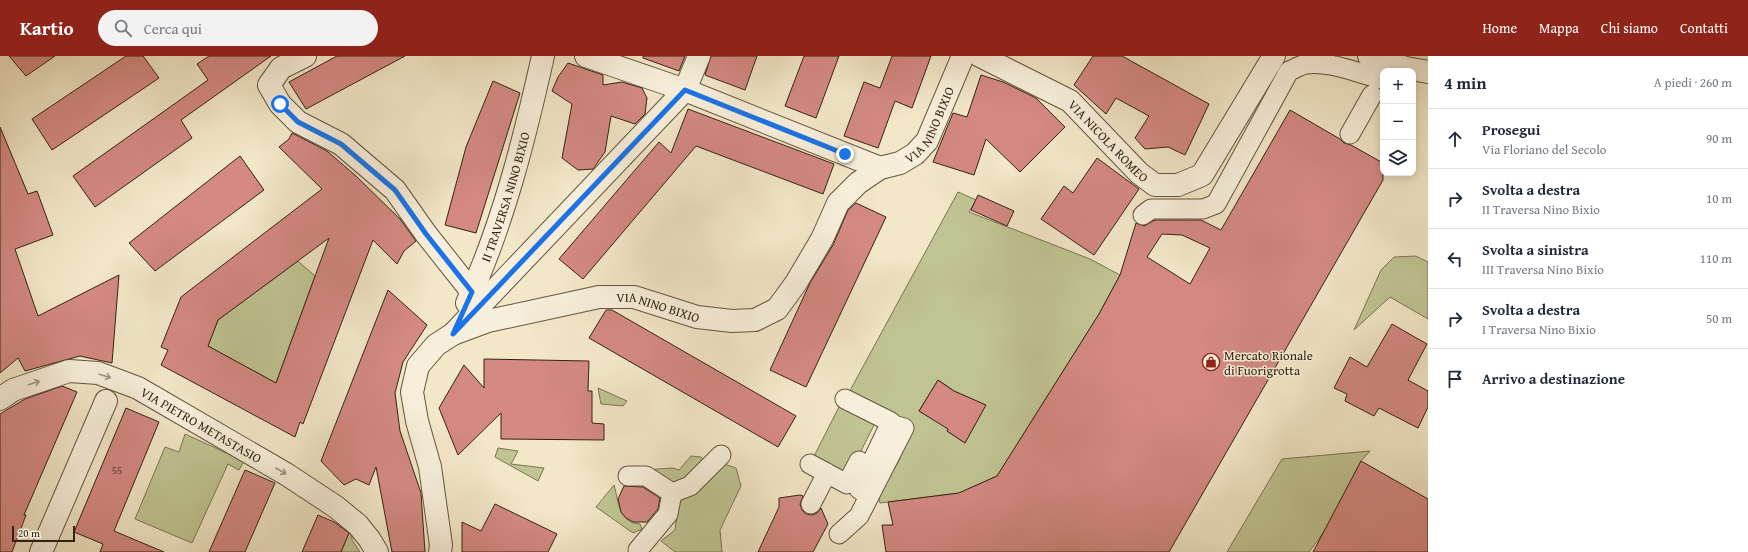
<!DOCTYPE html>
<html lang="it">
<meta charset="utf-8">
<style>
:root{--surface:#fff;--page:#f2f2f3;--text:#1f2937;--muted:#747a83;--line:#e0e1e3;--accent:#8f2418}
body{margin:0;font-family:"Gentium Book Plus",serif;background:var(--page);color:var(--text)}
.controls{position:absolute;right:12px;top:12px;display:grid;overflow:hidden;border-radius:8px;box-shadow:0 2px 10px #0003}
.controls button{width:36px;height:36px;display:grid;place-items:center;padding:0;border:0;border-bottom:1px solid var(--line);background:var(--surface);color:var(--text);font:20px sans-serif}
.scale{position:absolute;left:12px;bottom:10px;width:63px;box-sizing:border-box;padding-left:4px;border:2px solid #342312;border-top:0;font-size:11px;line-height:14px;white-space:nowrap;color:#342312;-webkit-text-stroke:3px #f7efdb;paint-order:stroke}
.stop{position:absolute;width:12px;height:12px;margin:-9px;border:3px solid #1a73e8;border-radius:50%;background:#fff}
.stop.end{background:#1a73e8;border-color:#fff;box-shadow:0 1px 4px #0008}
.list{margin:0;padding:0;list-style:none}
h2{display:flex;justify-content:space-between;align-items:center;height:52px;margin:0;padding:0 16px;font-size:17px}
h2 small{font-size:13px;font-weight:400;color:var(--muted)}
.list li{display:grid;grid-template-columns:26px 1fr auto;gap:12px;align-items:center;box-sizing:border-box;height:60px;padding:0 16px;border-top:1px solid var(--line)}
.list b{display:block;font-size:15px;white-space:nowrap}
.list p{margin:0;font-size:13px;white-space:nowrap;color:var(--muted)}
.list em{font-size:13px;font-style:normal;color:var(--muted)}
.icon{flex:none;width:22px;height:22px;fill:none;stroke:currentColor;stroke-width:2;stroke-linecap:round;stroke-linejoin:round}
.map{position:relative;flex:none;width:1428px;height:496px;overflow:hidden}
header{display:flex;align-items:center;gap:24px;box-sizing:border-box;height:56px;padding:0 20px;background:var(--accent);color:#fff}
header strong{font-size:19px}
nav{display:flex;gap:22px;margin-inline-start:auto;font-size:14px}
.search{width:280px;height:36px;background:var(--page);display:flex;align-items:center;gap:10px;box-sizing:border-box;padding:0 14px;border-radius:22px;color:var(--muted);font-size:15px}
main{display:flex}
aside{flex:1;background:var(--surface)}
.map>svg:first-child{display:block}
.green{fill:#c0c492;stroke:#7a7452;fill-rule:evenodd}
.building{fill:#d48982;stroke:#342312;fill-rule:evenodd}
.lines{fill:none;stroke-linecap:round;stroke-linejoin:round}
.pedestrian-casing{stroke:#64543f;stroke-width:21}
.minor-casing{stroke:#64543f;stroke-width:24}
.tertiary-casing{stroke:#64543f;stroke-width:24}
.pedestrian{stroke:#f7efdb;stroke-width:19}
.minor{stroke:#f7efdb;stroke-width:22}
.tertiary{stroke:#f7efdb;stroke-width:22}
.oneway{stroke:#9f9381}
.route{stroke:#1a73e8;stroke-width:5}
.labels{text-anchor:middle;stroke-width:3;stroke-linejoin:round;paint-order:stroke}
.number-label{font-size:11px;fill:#5c3c2e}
.street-label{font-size:13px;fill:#342312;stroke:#f7efdb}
.poi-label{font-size:13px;fill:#342312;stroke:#f7efdb;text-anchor:start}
</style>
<header>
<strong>Kartio</strong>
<div class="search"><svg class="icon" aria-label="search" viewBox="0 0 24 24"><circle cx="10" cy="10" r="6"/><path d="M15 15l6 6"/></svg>Cerca qui</div>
<nav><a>Home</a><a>Mappa</a><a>Chi siamo</a><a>Contatti</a></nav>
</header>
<main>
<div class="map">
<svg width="1428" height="496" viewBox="0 0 1428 496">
<rect width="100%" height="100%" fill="#f2e7c7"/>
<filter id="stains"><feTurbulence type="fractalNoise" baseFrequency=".005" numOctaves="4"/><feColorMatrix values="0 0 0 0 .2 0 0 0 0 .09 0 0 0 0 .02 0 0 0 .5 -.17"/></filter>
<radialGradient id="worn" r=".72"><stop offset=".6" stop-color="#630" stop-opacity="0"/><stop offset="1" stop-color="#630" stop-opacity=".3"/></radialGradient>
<!-- green -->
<path class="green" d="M958 136 976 144 969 156 1090 203 1120 219 1099 258 997 420 959 437 880 447 878 439 900 403 895 383 847 340ZM938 324 954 335 985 349 965 387 947 375 957 358 936 365 919 355Z
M1416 200 1428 206V263L1390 241 1354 274 1381 214 1394 201Z
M298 205 315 220 276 327 208 290 218 264Z
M598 332 627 345 623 350 601 348Z
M842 345 877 363 847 423 811 406Z
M185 378 244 405 239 414 228 408 192 487 135 463 165 391 179 396Z
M498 392 518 395 511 408 544 412 538 425 495 401Z
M1370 395 1361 405 1326 473 1309 496H1227L1282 403Z
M691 400 701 401 706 406 677 430 642 414 673 412 679 414Z
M721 407 736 412 741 430 720 474 722 496H675L661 485 675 474 679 443Z
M614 429C619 446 618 466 640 468L642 473 633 477 596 451Z
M351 472 352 484 360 496H341Z"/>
<!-- building -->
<path class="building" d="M9 0H55L26 20Z
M126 0H143L159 22 52 94 32 63Z
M209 0H271L181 64 192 82 95 151 73 120 208 24 197 8Z
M337 0H405L306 53 289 26Z
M643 0H685L679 15 643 2Z
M711 0H757L745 34 705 19Z
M804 0H839L816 62 785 50Z
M892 0H931L912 52 895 45 878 92 844 80 864 26 880 32Z
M1093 0H1122L1209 48 1185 99 1168 91 1145 93 1135 82 1149 60 1116 42 1106 58 1074 29Z
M568 7 603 19V29L622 26 642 32 647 42 645 58 635 68 611 60 605 96 593 113 578 114 562 102 572 48 552 35 558 21Z
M981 19 1003 26 1036 42 1065 71 1020 116 986 83 974 119 933 106 953 57 967 61Z
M493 25 520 37 476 177 445 169 466 91Z
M688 53 834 108 823 138 696 90 583 223 559 203 659 86 671 97Z
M1290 54 1340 83 1344 87 1351 89 1383 107V124L1169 496H886L882 469H893L888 446 959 437 997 420 1099 258 1120 219 1136 167 1144 170 1155 164H1201L1221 174ZM1162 178 1182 179 1210 192 1190 228 1147 201Z
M0 71 28 138 37 135 53 179 15 193 38 260 119 219 112 307 80 300 25 315 18 302 0 317Z
M292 77 327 95 356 120 400 163 416 185 404 195 397 208 373 184 303 368 300 366 295 381 161 309 168 294 161 291 181 241 322 133 279 91 289 83ZM329 182 276 327 208 290 218 264Z
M240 100 264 134 155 215 129 187Z
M1097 102 1139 133 1094 199 1041 163 1064 130 1073 137Z
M978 139 1014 155 1007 170 971 154Z
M856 147 886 161 806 331 770 314 810 227 833 189 848 154Z
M388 234 427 269 403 306 395 337 400 375 421 437 425 496H392L376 411 369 429 356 423 344 429 321 405Z
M606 254H612L796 360 778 391 589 282Z
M1392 268 1427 288 1408 324 1428 335V351L1418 372 1379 352 1374 360 1345 345 1347 338 1334 332 1350 301 1367 311Z
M484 303 589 305 588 335H592V367L604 368V384L501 383V357L458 399 439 352 464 309 484 332Z
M938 324 954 335 986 349 965 387 947 375 948 373 919 355Z
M62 330 77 336 24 459H26L12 496H0V358L25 343Z
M126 352 159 366 114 475 164 496H100L103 488 74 476Z
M1361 405 1428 443V496H1313Z
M245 414 275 427 245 496H209Z
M624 430 643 431 660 442 658 453 647 466H633L626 462 621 456 618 443Z
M800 439 803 440 800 448 802 454 806 458 812 459 817 457 821 452 828 468 813 496H758L779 451V442Z
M495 448 557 478 548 496H462V466L481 475Z
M318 459 334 466 349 477 341 496H302Z"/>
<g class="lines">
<defs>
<path id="pedestrian" d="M1350 78 1372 39
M1143 159 1151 153H1203L1216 148 1289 15C1294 13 1301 9 1306 8 1333 5 1358 18 1383 23
M810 408 847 428 859 405
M628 420H646L672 437 668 458 638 494
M672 437 690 430 721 399
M811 448 827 417
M839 478 859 460 904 372 897 370 865 437 859 433 891 366 845 343"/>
<g id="minor">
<path d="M305 0 281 12 269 29 280 48 298 66 341 88 395 134 426 178 472 236"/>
<path d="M586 0 685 34 880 112"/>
<path id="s1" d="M980 0 1070 45 1139 117 1155 129H1178L1202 119 1274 0"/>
<path d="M1369 0 1406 12 1428 16"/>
<path id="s2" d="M467 247C503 168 524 85 543 0"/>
<path d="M453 278 685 34 699 0"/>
<path id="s3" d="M0 343 13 334 69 315 98 317 138 332 286 418 336 451 358 469 370 484 377 496"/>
<path d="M41 496 106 345"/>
</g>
<g id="tertiary">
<path id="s4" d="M440 496 441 489 430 411 417 365 412 336 418 310 436 289 453 278 488 265 599 241H634L697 261 732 265 755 264 777 253 796 227 822 183 838 147 858 127 880 112 900 107 915 98 927 85 963 0"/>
</g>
</defs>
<!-- pedestrian casing -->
<use href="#pedestrian" class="pedestrian-casing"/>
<!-- minor casing -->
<use href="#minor" class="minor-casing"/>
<!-- tertiary casing -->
<use href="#tertiary" class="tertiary-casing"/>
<!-- pedestrian -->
<use href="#pedestrian" class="pedestrian"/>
<!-- minor -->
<use href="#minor" class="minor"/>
<!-- tertiary -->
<use href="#tertiary" class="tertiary"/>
</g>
<!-- one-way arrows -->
<defs><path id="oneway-shaft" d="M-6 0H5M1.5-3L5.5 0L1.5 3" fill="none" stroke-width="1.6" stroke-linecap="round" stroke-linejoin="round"/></defs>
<g class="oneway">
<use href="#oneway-shaft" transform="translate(105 320) rotate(18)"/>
<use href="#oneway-shaft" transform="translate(34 327) rotate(-18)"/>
<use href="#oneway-shaft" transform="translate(281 415) rotate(30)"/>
</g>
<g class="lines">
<!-- route -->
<path class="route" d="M280 48 298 66 341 88 395 134 426 178 472 236 453 278 685 34 845 98"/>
</g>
<!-- icons -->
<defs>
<symbol id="shop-ring" viewBox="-11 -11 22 22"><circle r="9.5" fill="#f7efdb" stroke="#8f2418" stroke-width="1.5"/><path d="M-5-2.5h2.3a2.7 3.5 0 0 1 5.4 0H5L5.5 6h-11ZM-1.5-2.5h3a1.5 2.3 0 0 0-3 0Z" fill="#8f2418"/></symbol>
</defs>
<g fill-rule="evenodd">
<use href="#shop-ring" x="1201" y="296" width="20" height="20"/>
</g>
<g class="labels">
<!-- number labels -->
<g class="number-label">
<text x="117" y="418">55</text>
</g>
<!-- street labels -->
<g class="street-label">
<text dy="5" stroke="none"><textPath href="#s4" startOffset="821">VIA NINO BIXIO</textPath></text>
<text dy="5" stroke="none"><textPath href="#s1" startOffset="156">VIA NICOLA ROMEO</textPath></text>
<text dy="5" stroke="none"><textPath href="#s2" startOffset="113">II TRAVERSA NINO BIXIO</textPath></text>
<text dy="5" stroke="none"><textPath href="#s4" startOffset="449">VIA NINO BIXIO</textPath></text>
<text dy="5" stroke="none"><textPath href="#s3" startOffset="220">VIA PIETRO METASTASIO</textPath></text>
</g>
<!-- poi labels -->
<g class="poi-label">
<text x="1224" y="304">Mercato Rionale<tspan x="1224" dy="15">di Fuorigrotta</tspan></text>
</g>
</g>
<rect width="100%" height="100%" filter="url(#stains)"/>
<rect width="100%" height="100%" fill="url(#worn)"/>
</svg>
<div class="controls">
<button>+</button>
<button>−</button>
<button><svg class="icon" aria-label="layers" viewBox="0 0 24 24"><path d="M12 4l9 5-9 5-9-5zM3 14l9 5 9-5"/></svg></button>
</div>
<div class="scale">20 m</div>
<div class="stop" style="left:280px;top:48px"></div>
<div class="stop end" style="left:845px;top:98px"></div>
</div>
<aside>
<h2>4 min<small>A piedi · 260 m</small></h2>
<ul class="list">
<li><svg class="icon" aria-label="ahead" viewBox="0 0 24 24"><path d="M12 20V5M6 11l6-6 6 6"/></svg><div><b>Prosegui</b><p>Via Floriano del Secolo</p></div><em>90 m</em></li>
<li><svg class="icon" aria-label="right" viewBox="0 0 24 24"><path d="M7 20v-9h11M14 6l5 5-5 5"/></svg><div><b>Svolta a destra</b><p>II Traversa Nino Bixio</p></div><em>10 m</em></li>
<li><svg class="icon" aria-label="left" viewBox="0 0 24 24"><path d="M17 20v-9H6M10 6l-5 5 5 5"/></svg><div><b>Svolta a sinistra</b><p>III Traversa Nino Bixio</p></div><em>110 m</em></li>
<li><svg class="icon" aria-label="right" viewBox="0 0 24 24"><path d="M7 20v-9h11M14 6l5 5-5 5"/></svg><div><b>Svolta a destra</b><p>I Traversa Nino Bixio</p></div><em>50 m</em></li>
<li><svg class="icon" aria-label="arrive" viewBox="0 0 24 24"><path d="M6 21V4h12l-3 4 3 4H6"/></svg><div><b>Arrivo a destinazione</b></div></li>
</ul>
</aside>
</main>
